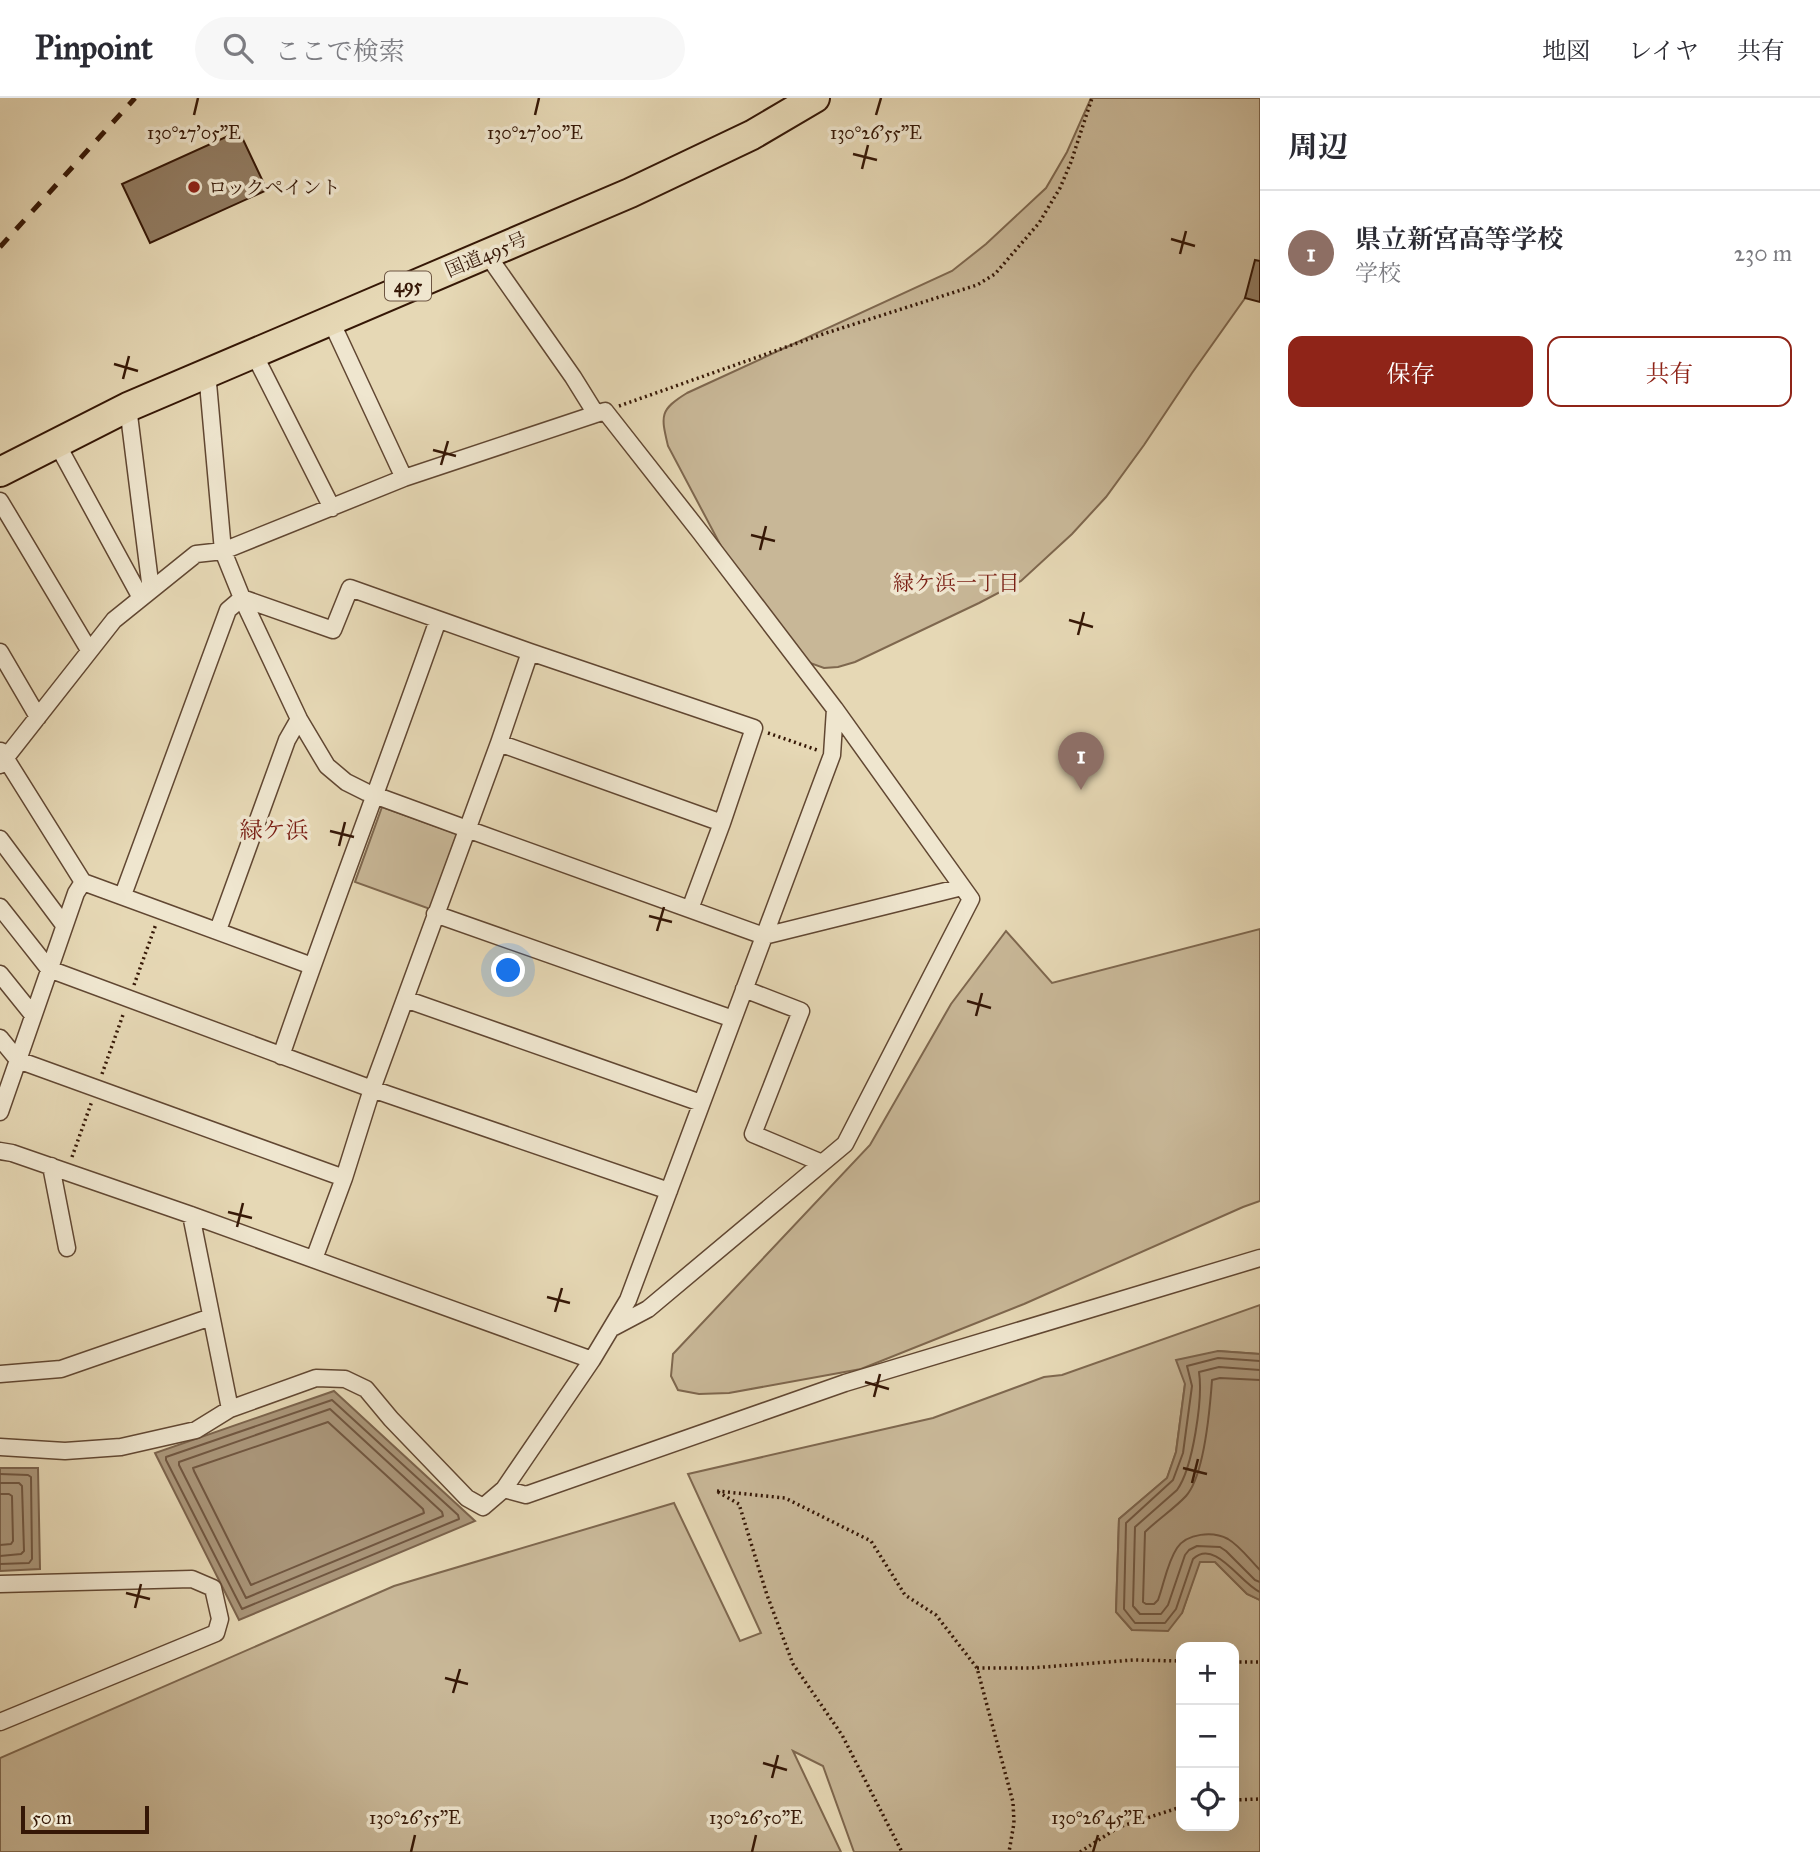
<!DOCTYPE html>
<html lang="ja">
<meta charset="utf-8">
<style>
:root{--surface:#fff;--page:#f7f7f7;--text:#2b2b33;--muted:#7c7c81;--line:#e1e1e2;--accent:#8f2418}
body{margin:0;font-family:"IM FELL Great Primer","Noto Serif JP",serif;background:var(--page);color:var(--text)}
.controls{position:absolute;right:21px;bottom:21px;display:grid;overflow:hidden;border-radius:14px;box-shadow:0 7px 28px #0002}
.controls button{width:63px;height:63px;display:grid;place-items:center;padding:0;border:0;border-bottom:2px solid var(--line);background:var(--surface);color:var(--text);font:35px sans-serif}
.scale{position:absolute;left:21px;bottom:18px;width:128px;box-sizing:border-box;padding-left:7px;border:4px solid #351706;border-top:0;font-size:19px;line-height:24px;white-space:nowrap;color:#351706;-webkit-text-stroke:5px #efe6cf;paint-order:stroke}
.you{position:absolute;left:509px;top:873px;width:24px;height:24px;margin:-18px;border:5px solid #fff;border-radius:50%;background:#1a73e8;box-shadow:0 0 0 10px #1a73e833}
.badge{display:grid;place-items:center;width:46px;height:46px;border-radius:50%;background:var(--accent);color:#fff;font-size:23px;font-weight:700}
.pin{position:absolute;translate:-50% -58px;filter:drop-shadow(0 2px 4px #0008)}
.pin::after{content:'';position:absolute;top:37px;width:24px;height:21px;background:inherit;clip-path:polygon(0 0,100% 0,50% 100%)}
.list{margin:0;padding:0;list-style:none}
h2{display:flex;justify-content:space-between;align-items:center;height:91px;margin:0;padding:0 28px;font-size:30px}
h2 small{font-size:23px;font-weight:400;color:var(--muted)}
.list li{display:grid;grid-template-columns:46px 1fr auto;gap:21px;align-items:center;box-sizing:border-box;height:126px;padding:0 28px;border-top:2px solid var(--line)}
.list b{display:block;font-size:26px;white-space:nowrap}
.list p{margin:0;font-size:23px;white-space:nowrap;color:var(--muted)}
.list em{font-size:23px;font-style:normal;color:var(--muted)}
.actions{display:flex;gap:14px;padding:21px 28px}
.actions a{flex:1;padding:16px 0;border:2px solid var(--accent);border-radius:14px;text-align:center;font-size:24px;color:var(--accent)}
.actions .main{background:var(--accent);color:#fff}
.icon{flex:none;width:38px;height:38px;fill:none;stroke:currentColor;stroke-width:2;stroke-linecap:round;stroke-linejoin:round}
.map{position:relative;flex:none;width:1260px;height:1754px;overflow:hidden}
header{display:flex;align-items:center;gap:42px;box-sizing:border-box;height:98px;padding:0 35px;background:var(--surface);border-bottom:2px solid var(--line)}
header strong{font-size:33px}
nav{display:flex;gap:38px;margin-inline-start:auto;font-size:24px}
.search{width:490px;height:63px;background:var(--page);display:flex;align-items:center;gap:18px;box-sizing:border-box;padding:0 24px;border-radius:38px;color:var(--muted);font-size:26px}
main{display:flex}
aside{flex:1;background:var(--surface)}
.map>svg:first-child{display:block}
.green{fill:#c8b797;stroke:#7e674e;stroke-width:2;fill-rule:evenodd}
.water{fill:#aa967a;stroke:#7b634c;stroke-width:2}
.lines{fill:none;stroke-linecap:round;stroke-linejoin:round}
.shore{stroke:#705640;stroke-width:2}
.building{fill:#917b61;stroke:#351706;stroke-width:2}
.street-casing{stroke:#614732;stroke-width:19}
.highway-casing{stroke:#351706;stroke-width:32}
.path{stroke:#351706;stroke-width:3.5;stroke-dasharray:2 3.5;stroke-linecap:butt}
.street{stroke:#efe6cf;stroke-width:16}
.highway{stroke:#e6d8b5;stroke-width:28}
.rail{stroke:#351706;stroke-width:5;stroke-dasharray:12 12;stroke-linecap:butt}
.ticks{fill:none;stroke:#351706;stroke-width:2.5}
.poi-dot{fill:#8f2418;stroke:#efe6cf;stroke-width:2.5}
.labels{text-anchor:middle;stroke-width:7;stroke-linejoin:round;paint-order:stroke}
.shield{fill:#efe6cf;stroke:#6d5542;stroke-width:2}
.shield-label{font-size:18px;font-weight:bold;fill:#351706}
.poi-label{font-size:19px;fill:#351706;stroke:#efe6cf;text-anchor:start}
.street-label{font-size:19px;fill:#351706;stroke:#efe6cf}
.neighbourhood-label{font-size:21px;fill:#7a1f14;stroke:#efe6cf}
.quarter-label{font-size:23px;fill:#7a1f14;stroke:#efe6cf}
.ticks-label{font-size:18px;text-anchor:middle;fill:#351706;stroke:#efe6cf;stroke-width:7;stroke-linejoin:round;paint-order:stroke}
</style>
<header>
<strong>Pinpoint</strong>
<div class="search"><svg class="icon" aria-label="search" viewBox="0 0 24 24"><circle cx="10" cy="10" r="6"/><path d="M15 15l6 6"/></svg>ここで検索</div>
<nav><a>地図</a><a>レイヤ</a><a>共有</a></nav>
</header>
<main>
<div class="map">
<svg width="1260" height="1754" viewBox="0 0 1260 1754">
<rect width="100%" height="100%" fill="#e6d8b5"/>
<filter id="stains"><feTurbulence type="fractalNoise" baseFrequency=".00286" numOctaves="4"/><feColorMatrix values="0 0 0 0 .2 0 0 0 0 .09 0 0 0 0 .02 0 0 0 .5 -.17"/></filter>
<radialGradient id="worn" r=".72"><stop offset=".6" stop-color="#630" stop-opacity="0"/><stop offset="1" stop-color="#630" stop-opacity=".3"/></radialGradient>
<!-- green -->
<path class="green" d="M1091 0H1260V179L1192 275 1144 347 1106 399 1072 436 1021 483 979 505 855 564 838 569 824 570 810 565 757 516 668 348C661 318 659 312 687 295L952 173 986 146 1046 90 1067 54Z
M382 709 457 736 430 811 355 784Z
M1260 831V1103L1243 1109 1024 1206 861 1271 729 1295 699 1296 678 1292 671 1278 673 1256 870 1047 951 906 1006 833 1052 885Z
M1260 1207V1256L1218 1253 1185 1286 1176 1354 1167 1380 1119 1421 1116 1514 1132 1532 1182 1515 1199 1464H1215L1247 1496 1260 1502V1754H854L823 1668 793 1653 841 1754H0V1660L394 1488 674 1405 740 1543 761 1535 688 1376 933 1320 1044 1279 1062 1277ZM1181 1549H1234V1728H1181Z"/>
<!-- water -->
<path class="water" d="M1218 1253 1260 1256V1502L1247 1496 1215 1464H1200L1182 1515 1168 1533 1132 1532 1116 1514 1119 1421 1167 1380 1176 1354 1185 1286 1176 1262Z
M334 1293 475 1423 239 1522 155 1355Z
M0 1370H38L40 1471 0 1473Z"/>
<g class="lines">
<!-- shore -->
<path class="shore" d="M1260 1263 1218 1260 1187 1268 1192 1288 1183 1355 1173 1382 1126 1425 1124 1511 1135 1525H1165L1176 1511 1193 1461C1215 1440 1240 1485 1260 1494
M1260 1272 1219 1269 1199 1274C1203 1300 1193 1370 1177 1392L1135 1429 1133 1508 1140 1516H1161L1168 1507 1185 1457 1189 1452 1197 1448 1220 1449 1226 1453 1255 1482 1260 1484
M1260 1282 1220 1280 1212 1282C1210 1310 1204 1378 1186 1398 1174 1411 1158 1421 1145 1434L1143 1504 1146 1506H1154L1158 1502C1164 1486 1167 1465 1177 1450 1187 1435 1213 1433 1228 1441 1240 1448 1250 1462 1260 1472
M332 1302 458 1417 459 1421 242 1511 166 1362V1359Z
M330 1311 442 1414 443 1418 246 1500 179 1367V1364Z
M328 1324 423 1411 424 1415 251 1487 194 1373 193 1370Z
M0 1376 28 1377 31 1379 32 1461 29 1465 0 1466
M0 1385H19L22 1388 24 1453 21 1456 0 1458
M0 1396H9L12 1398 13 1443 11 1446 0 1447"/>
</g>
<!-- building -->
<path class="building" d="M239 33 267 92 150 145 122 86Z
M1255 162 1260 163V204L1245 200Z"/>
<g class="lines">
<defs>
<path id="street" d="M486 155 573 279 596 316
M330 221 404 380
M253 254 332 410
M207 274 223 453 242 500 299 621 327 668 346 684 366 694 467 731 764 838 962 789
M128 309 151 492
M56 344 141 500
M0 403 89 552
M242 500 333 532 350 490 530 554 754 630 722 725 690 811
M0 554 38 619
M499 645 722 725
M1 653 83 784 312 868
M0 667 114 522 196 456 223 453 404 380 605 313 700 434 835 611 832 657 628 1202 592 1262 504 1391 483 1409 467 1400 391 1321 366 1291 345 1281 316 1280 230 1311 196 1332 121 1349 65 1353 0 1349
M0 741 64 827
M123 797 228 512 242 500
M0 809 49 871 372 991 669 1093
M435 816 733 921
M218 832 287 642 299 621
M0 876 33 917
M744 891 801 913 753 1036 822 1065
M405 901 701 1005
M0 940 18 962 344 1080
M281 958C331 812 387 667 438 522
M0 1014 76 795 83 784
M0 1053 12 1055 191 1117 592 1262
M51 1068 67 1150
M191 1117 230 1311
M314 1161 344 1080 372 991 499 645 530 554
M614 1229 648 1211 845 1046 971 801 835 611
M0 1276 61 1271 211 1219
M504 1391 526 1397 845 1285 1260 1160
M0 1486 192 1481 213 1490 220 1521 216 1535 0 1624"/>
<path id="highway" d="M0 374 128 309 630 95 752 37 815 0"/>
</defs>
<!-- street casing -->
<use href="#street" class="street-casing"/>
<!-- highway casing -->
<use href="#highway" class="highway-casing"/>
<!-- path -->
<path class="path" d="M619 308 823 236 977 187 995 176 1039 125 1060 90 1071 64 1092 0
M768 635 817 652
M134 887 156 826
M102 976 124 914
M72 1059 92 1003
M717 1393 785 1400 871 1443 905 1497 936 1517 977 1570 1013 1704 1014 1725 1009 1754
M718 1394 739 1406 767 1497 793 1566 842 1637 902 1754
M1234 1564H1260
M977 1570H1031L1133 1562 1181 1563
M1234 1702 1260 1701
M1080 1754 1119 1729 1181 1709"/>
<!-- street -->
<use href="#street" class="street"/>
<!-- highway -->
<use href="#highway" class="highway"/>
<!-- rail -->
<path class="rail" d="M0 149 135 0"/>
</g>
<!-- ticks -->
<path class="ticks" d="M194 17 198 0M535 17 539 0M876 17 881 0M853 56 877 62M862 71 868 47M1171 141 1195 148M1180 156 1186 133M114 266 138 273M123 281 129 258M433 352 456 358M441 367 448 343M751 437 775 443M760 452 766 428M1069 522 1093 529M1078 537 1084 514M330 733 354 739M339 748 345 724M649 818 672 824M657 833 664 809M967 903 991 910M976 918 982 895M228 1114 252 1120M237 1129 243 1105M547 1199 570 1205M555 1214 562 1190M865 1284 889 1291M874 1299 880 1276M1183 1370 1207 1376M1192 1385 1198 1361M126 1495 150 1501M135 1510 141 1486M445 1580 468 1586M453 1595 460 1571M763 1665 787 1672M772 1680 778 1657M411 1754 415 1737M752 1754 756 1737M1093 1754 1098 1737"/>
<!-- markers -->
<circle class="poi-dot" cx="194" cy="89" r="7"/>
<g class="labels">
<!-- shield labels -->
<rect class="shield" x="385" y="173.5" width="46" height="29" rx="5"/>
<g class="shield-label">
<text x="408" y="194">495</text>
</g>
<!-- poi labels -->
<g class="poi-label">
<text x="208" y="96">ロックペイント</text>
</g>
<!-- street labels -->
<g class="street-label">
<text transform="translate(486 156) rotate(-23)" y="7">国道495号</text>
</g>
<!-- neighbourhood labels -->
<g class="neighbourhood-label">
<text x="956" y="492">緑ケ浜一丁目</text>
</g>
<!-- quarter labels -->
<g class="quarter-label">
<text x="274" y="740">緑ケ浜</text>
</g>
</g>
<g class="ticks-label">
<text x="194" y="41">130°27'05"E</text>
<text x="535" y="41">130°27'00"E</text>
<text x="876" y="41">130°26'55"E</text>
<text x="415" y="1726">130°26'55"E</text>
<text x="756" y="1726">130°26'50"E</text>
<text x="1098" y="1726">130°26'45"E</text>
</g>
<rect width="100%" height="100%" filter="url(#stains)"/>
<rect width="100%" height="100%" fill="url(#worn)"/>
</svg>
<div class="controls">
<button>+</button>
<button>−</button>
<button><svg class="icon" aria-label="locate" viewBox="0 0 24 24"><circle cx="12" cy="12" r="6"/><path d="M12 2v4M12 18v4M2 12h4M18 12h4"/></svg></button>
</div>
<div class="scale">50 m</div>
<div class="you"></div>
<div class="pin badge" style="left:1081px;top:692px;background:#8d6e63">1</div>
</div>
<aside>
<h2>周辺<small></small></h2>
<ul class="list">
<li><span class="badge" style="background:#8d6e63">1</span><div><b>県立新宮高等学校</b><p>学校</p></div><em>230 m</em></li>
</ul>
<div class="actions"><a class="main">保存</a><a>共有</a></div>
</aside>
</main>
